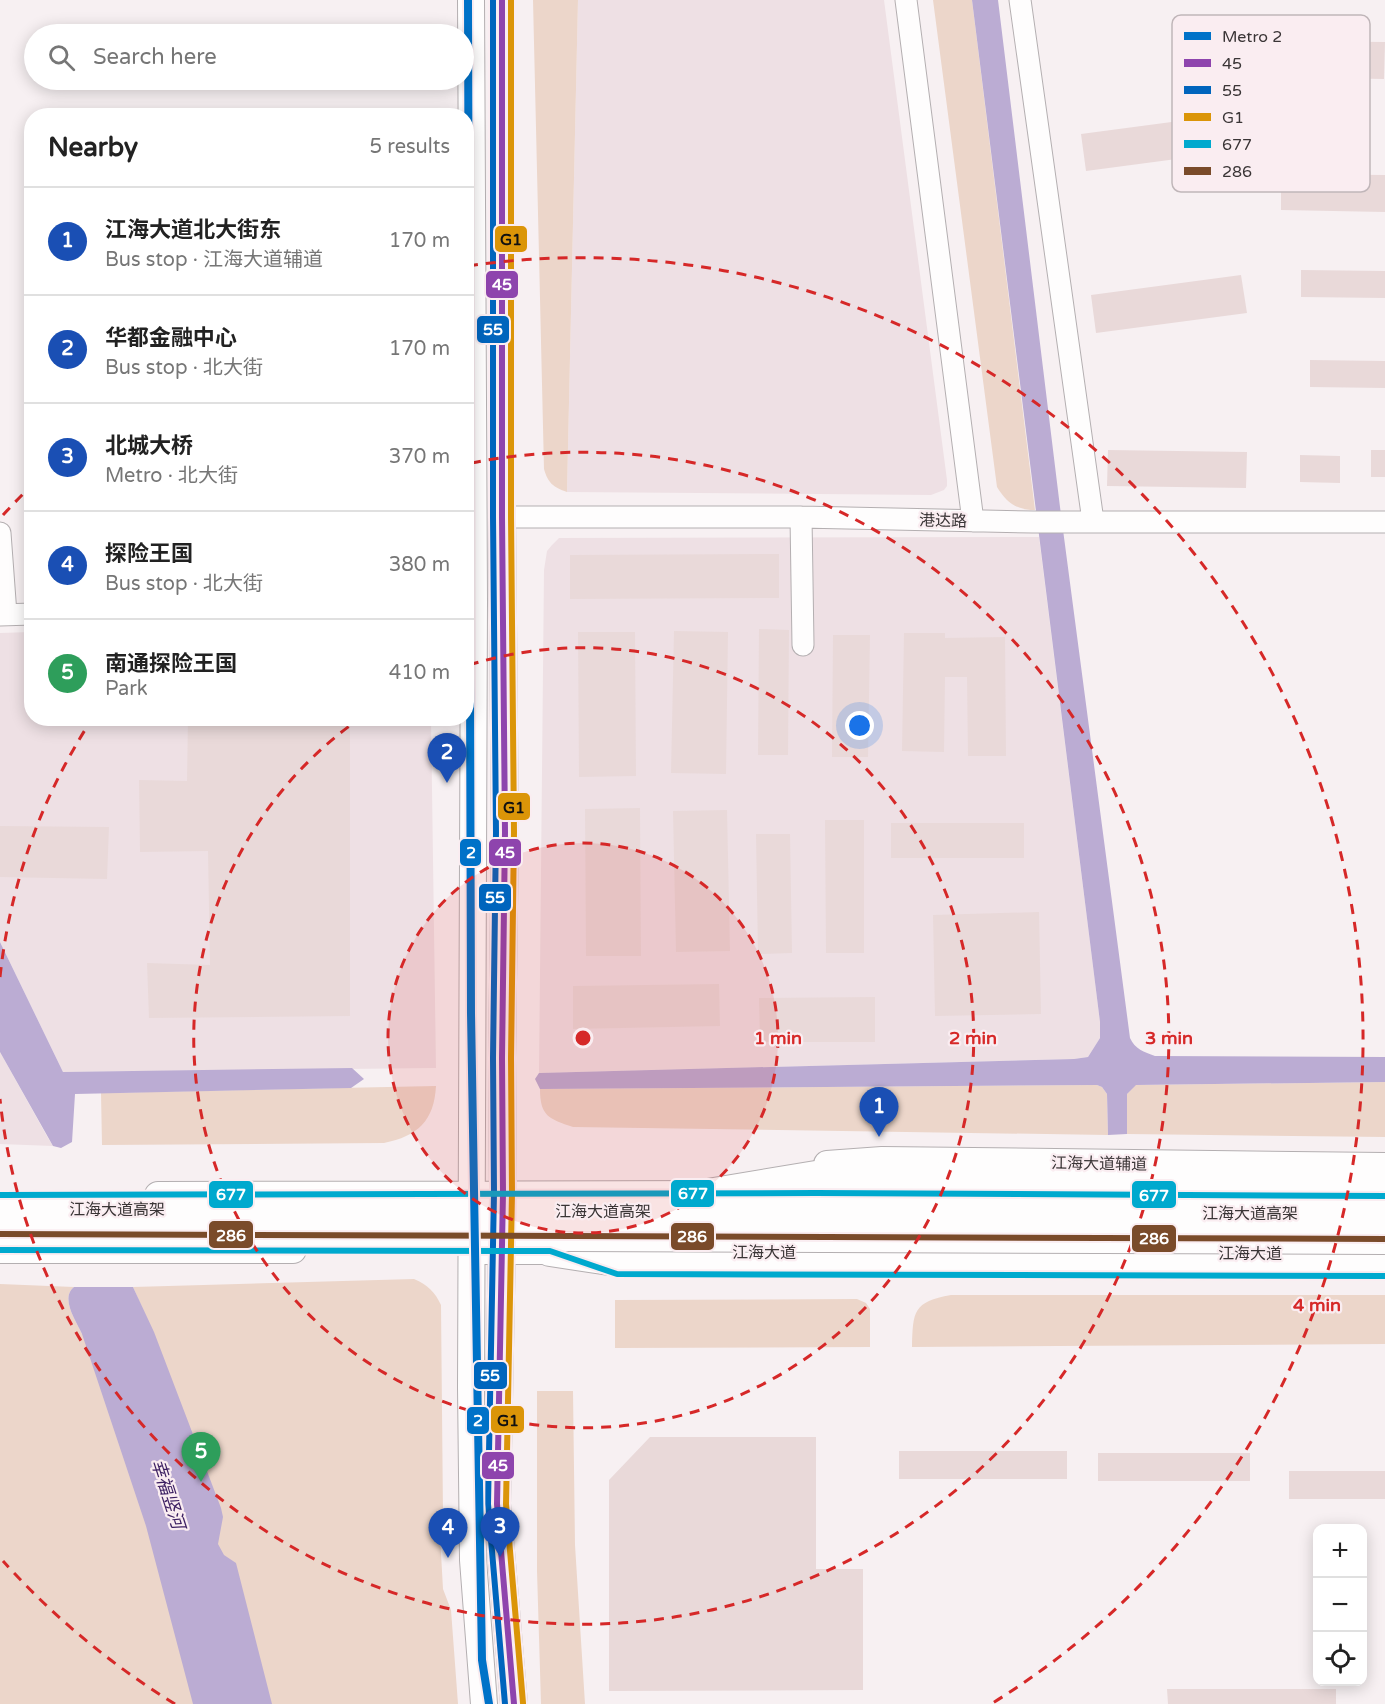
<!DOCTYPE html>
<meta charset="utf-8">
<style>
:root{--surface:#fff;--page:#f6f6f6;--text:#222;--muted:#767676;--line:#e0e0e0;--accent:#ea580c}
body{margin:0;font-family:"Varela Round","Noto Sans SC",sans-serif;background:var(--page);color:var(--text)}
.controls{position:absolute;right:18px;bottom:18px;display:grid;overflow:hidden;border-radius:12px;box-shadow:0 3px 15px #0003}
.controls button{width:54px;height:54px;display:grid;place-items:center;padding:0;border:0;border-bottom:2px solid var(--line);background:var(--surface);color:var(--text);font:30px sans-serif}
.you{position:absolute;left:860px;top:726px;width:21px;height:21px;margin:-15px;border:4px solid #fff;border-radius:50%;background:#1a73e8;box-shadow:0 0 0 9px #1a73e833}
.badge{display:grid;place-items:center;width:39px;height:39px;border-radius:50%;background:var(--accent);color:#fff;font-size:20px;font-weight:700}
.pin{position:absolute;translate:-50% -50px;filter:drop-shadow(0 2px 3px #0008)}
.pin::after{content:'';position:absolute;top:32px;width:21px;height:18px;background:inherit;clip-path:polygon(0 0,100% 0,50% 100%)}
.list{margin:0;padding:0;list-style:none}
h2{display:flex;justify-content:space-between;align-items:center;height:78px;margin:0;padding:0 24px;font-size:26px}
h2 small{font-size:20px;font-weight:400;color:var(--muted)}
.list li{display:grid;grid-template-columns:39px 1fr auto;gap:18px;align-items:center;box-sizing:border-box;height:108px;padding:0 24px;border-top:2px solid var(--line)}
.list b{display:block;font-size:22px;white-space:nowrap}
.list p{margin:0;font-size:20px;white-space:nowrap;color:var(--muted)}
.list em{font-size:20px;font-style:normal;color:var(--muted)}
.icon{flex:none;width:33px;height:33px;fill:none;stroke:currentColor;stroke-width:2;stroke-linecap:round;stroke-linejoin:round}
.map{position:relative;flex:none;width:1385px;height:1704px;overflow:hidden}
.search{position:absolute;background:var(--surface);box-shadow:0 3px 15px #0003;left:24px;top:24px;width:450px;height:66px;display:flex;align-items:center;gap:15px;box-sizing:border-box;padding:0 21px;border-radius:33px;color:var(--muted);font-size:22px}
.panel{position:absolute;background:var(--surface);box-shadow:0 3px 15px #0003;left:24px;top:108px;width:450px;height:618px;border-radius:24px}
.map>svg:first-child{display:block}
.built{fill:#eee0e4}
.green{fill:#ecd6ca}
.water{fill:#bbacd3}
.building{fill:#e9d9d9}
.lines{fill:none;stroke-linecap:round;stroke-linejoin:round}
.minor-casing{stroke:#b4afb1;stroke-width:23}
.major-casing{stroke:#b4afb1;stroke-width:28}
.highway-casing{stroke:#b4afb1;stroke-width:32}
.minor{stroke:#fefdfd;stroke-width:21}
.major{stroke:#fefdfd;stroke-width:26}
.highway{stroke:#fefdfd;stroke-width:30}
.highway-bridge-casing{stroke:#b4afb1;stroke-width:32;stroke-linecap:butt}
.highway-bridge{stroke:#fefdfd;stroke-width:30}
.bus-1-casing{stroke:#faedf1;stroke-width:10}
.bus-2-casing{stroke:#faedf1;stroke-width:10}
.bus-3-casing{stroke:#faedf1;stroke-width:10}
.bus-4-casing{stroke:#faedf1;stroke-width:10}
.bus-5-casing{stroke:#faedf1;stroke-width:10}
.bus-1{stroke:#8e44ad;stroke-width:6}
.bus-2{stroke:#0065bd;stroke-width:6}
.bus-3{stroke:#db9508;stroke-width:6}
.bus-4{stroke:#00a9ce;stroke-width:6}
.bus-5{stroke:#7a4b2a;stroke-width:6}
.metro-1-casing{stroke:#faedf1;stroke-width:12}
.metro-1{stroke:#0072c8;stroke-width:8}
.ring{fill:none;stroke:#d62828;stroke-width:3;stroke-dasharray:10 8}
.labels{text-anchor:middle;stroke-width:4.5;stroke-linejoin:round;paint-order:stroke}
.street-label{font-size:16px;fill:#3a3536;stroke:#faedf1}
.water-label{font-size:18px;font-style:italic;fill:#3b1e61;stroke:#faedf1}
.key{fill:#faedf1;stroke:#c0b6b9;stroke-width:1.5}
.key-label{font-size:16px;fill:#3a3536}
.centre{fill:#d62828;stroke:#faedf1;stroke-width:3}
.ring-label{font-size:18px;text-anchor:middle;font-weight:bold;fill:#d62828;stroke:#faedf1;stroke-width:4.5;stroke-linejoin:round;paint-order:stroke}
.line-badge{stroke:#faedf1;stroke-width:2}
.badge-label{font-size:16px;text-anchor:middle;font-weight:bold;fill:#fff}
.pale-badge-label{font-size:16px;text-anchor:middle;font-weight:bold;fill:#111}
</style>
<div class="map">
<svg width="1385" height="1704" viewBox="0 0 1385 1704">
<rect width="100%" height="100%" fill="#f7f0f2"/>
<!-- built -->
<path class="built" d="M578 0H884L947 480V486L944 490 931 495 567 492Z
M1039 537 1100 1022V1038L1088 1057 1074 1059 539 1073 544 570 547 551 552 545 559 538Z
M31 632 32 718 431 719 436 1068 63 1072 0 942V633Z
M0 1052 48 1138 53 1146 0 1144Z"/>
<!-- green -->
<path class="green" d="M533 0H578L567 492C553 487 548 483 544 469Z
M933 0H972L1035 510C1016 510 1007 503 997 487Z
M1385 1082V1137L1127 1134V1094L1135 1085Z
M1097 1085 1102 1087 1107 1094 1108 1135 573 1127C549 1119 540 1116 540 1089Z
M436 1086C434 1121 418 1136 384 1143L102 1145 101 1093Z
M414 1279C428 1285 435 1292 441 1305L443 1516 440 1535 443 1589 451 1610 458 1704H0V1284L74 1287C60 1298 76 1321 82 1334L153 1332 133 1287Z
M951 1295H1385V1344L912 1347C913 1311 913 1302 951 1295Z
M857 1299 866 1303 870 1309V1347L615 1348V1300Z
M537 1391H573L575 1545 585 1704H541L537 1571Z"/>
<!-- water -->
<path class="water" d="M972 0H998L1060 507 1130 1038C1135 1049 1144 1052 1155 1056L1385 1057V1082L1136 1085 1127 1094V1134L1108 1135 1107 1094 1102 1087 1097 1085 540 1089 535 1079 539 1073 1074 1059 1088 1057 1100 1038V1022Z
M0 942 63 1072 352 1068 364 1079 351 1088 75 1094 72 1142 61 1148 53 1146 0 1052Z
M74 1287H133L154 1332 221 1508 223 1517 218 1544 224 1555 236 1563 272 1704H193L146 1526 82 1334C76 1321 60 1298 74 1287Z"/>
<!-- building -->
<path class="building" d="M1273 41 1385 42 1384 79 1273 77Z
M1232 114 1237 151 1086 171 1081 134Z
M1281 174 1385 175V212L1281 210Z
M1301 270 1385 271V298L1301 297Z
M1241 275 1247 313 1096 333 1091 295Z
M1310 360 1385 361V388L1310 387Z
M1108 450 1247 452 1246 488 1107 486Z
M1371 450H1385V477H1371Z
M1300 455 1340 456V483L1300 482Z
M779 554V598L570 599V555Z
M759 629 789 630 788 755H758Z
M674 631 728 632 726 774 671 773Z
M578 632H635L636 776 579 777Z
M904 633H945V638L1005 637 1006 756H968L967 677H945L944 752 902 751Z
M833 635H870L868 757H832Z
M188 718H350V1016L149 1018 147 963 210 965 208 851 140 852 139 780 187 781Z
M640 808 641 956H586L585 809Z
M727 810 730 951 676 952 673 811Z
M825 820H864V953H826Z
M891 823H1024V858H891Z
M0 826 109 827 107 879 0 877Z
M756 834H790L792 953 758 954Z
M1039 912 1041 1014 935 1016 933 915Z
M719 984 720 1026 573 1029V986Z
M875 997V1042H760L759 998Z
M650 1437H816V1569H863V1690L609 1691V1480Z
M899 1451H1067V1479H899Z
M1098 1453H1250V1481H1098Z
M1289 1471H1385V1499H1289Z
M1167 1689H1336V1704H1168Z"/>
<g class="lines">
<defs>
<path id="minor" d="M906 0 973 521
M1020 0 1093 521
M502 517H801L1033 522H1385
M801 517 803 645
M0 533 6 614
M0 615 32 614"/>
<path id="major" d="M471 0 474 601 471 1388 473 1560 484 1704
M502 0V517L505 832 502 1058 503 1193 497 1504 514 1704
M827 1164 882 1160 1385 1166
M773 1193 1031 1194
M158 1195 728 1194
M0 1250H293
M485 1251H569"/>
<path id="highway" d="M708 1194 816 1176 1385 1184
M550 1251 616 1261 1385 1263"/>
</defs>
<!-- minor casing -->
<use href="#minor" class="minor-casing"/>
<!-- major casing -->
<use href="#major" class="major-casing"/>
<!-- highway casing -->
<use href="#highway" class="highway-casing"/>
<!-- minor -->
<use href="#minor" class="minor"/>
<!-- major -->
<use href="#major" class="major"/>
<!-- highway -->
<use href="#highway" class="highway"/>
<defs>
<path id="highway-bridge" d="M0 1209 1385 1213
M0 1234 1385 1239"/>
</defs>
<!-- highway-bridge casing -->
<use href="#highway-bridge" class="highway-bridge-casing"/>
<!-- highway-bridge -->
<use href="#highway-bridge" class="highway-bridge"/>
<defs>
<path id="bus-1" d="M502 0V517L505 832 502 1058 503 1193 497 1504 514 1704"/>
<path id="bus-2" d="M493 0V517L496 832 493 1058 494 1193 488 1504 505 1704"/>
<path id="bus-3" d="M511 0V517L514 832 511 1058 512 1193 506 1504 523 1703"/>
<path id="bus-4" d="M0 1195 816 1193 1385 1196
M0 1250 550 1251 617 1274 1385 1276"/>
<path id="bus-5" d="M0 1234 1385 1239"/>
</defs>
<!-- bus-1 casing -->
<use href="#bus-1" class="bus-1-casing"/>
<!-- bus-2 casing -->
<use href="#bus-2" class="bus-2-casing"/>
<!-- bus-3 casing -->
<use href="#bus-3" class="bus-3-casing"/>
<!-- bus-4 casing -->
<use href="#bus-4" class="bus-4-casing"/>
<!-- bus-5 casing -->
<use href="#bus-5" class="bus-5-casing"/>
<!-- bus-1 -->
<use href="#bus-1" class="bus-1"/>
<!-- bus-2 -->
<use href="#bus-2" class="bus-2"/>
<!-- bus-3 -->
<use href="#bus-3" class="bus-3"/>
<!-- bus-4 -->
<use href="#bus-4" class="bus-4"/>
<!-- bus-5 -->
<use href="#bus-5" class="bus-5"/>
<defs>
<path id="metro-1" d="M468 0 471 1013 482 1660 489 1704"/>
</defs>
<!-- metro-1 casing -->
<use href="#metro-1" class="metro-1-casing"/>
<!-- metro-1 -->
<use href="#metro-1" class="metro-1"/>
</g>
<!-- distance rings -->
<circle cx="583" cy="1038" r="195" fill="#d62828" fill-opacity=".12"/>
<g class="ring">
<circle cx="583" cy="1038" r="195"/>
<path d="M469 665A390 390 0 1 1 359 719"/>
<path d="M0 977A586 586 0 0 1 92 719M471 463A586 586 0 1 1 0 1099"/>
<path d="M175 1704A781 781 0 0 1 3 1561M3 515A781 781 0 0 1 31 486M468 266A781 781 0 0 1 991 1704"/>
</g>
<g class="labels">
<!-- street labels -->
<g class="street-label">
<text transform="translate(943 520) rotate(1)" y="6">港达路</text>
<text transform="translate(1099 1163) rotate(1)" y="6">江海大道辅道</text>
<text x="117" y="1215">江海大道高架</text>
<text x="603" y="1217">江海大道高架</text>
<text x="1250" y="1219">江海大道高架</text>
<text x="764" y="1258">江海大道</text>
<text x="1250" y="1259">江海大道</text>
</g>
<!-- water labels -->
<g class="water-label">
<text transform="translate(168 1494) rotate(72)" y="6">幸福竖河</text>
</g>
</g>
<!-- legend -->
<rect x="1172" y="15" width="198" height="177" rx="9" class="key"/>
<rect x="1184" y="32" width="27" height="8" fill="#0072c8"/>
<rect x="1184" y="59" width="27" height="8" fill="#8e44ad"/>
<rect x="1184" y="86" width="27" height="8" fill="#0065bd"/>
<rect x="1184" y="113" width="27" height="8" fill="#db9508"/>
<rect x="1184" y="140" width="27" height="8" fill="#00a9ce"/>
<rect x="1184" y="167" width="27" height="8" fill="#7a4b2a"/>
<g class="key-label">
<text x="1222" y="42">Metro 2</text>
<text x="1222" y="69">45</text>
<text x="1222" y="96">55</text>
<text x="1222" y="123">G1</text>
<text x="1222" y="150">677</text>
<text x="1222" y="177">286</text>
</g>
<circle cx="583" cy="1038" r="9" class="centre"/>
<g class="ring-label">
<text x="778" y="1044">1 min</text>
<text x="973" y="1044">2 min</text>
<text x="1169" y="1044">3 min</text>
<text x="1317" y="1311">4 min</text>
</g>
<g class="line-badge">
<rect x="494" y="225" width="34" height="28" rx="6" fill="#db9508"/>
<rect x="485" y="270" width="34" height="29" rx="6" fill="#8e44ad"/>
<rect x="476" y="315" width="34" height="29" rx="6" fill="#0065bd"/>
<rect x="497" y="792" width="34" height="29" rx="6" fill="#db9508"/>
<rect x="459" y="838" width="23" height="29" rx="6" fill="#0072c8"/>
<rect x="488" y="838" width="34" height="29" rx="6" fill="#8e44ad"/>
<rect x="478" y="883" width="34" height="29" rx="6" fill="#0065bd"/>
<rect x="670" y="1179" width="45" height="29" rx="6" fill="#00a9ce"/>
<rect x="208" y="1180" width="46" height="29" rx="6" fill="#00a9ce"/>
<rect x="1131" y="1180" width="46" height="29" rx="6" fill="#00a9ce"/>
<rect x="208" y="1220" width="46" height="29" rx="6" fill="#7a4b2a"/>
<rect x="670" y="1222" width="45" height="29" rx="6" fill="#7a4b2a"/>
<rect x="1131" y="1224" width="46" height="29" rx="6" fill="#7a4b2a"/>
<rect x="473" y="1361" width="35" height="29" rx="6" fill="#0065bd"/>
<rect x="490" y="1405" width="35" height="29" rx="6" fill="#db9508"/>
<rect x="466" y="1406" width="24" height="29" rx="6" fill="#0072c8"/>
<rect x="481" y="1451" width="34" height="29" rx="6" fill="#8e44ad"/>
</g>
<g class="badge-label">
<text x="502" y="290">45</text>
<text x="493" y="335">55</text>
<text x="471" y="858">2</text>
<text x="505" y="858">45</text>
<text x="495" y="903">55</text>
<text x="693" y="1199">677</text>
<text x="231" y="1200">677</text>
<text x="1154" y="1201">677</text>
<text x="231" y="1241">286</text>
<text x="692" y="1242">286</text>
<text x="1154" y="1244">286</text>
<text x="490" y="1381">55</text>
<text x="478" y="1426">2</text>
<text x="498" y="1471">45</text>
</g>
<g class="pale-badge-label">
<text x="511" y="245">G1</text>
<text x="514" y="813">G1</text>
<text x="508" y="1426">G1</text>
</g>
</svg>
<div class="controls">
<button>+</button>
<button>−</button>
<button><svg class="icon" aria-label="locate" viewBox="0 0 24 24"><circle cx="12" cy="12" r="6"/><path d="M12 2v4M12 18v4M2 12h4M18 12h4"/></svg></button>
</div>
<div class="you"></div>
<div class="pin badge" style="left:879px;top:1137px;background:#1a4fb4">1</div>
<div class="pin badge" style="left:447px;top:783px;background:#1a4fb4">2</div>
<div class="pin badge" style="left:500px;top:1557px;background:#1a4fb4">3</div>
<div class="pin badge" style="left:448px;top:1558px;background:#1a4fb4">4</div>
<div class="pin badge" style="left:201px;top:1482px;background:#2e9e5b">5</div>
<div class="search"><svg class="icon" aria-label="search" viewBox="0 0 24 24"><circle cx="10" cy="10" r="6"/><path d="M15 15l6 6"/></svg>Search here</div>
<section class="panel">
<h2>Nearby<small>5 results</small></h2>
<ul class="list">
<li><span class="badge" style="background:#1a4fb4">1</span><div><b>江海大道北大街东</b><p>Bus stop · 江海大道辅道</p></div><em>170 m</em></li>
<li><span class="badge" style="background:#1a4fb4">2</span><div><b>华都金融中心</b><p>Bus stop · 北大街</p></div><em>170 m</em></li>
<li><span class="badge" style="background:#1a4fb4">3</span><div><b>北城大桥</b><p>Metro · 北大街</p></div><em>370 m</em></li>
<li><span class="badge" style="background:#1a4fb4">4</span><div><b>探险王国</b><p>Bus stop · 北大街</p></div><em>380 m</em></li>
<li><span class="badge" style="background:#2e9e5b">5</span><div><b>南通探险王国</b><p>Park</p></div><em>410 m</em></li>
</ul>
</section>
</div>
